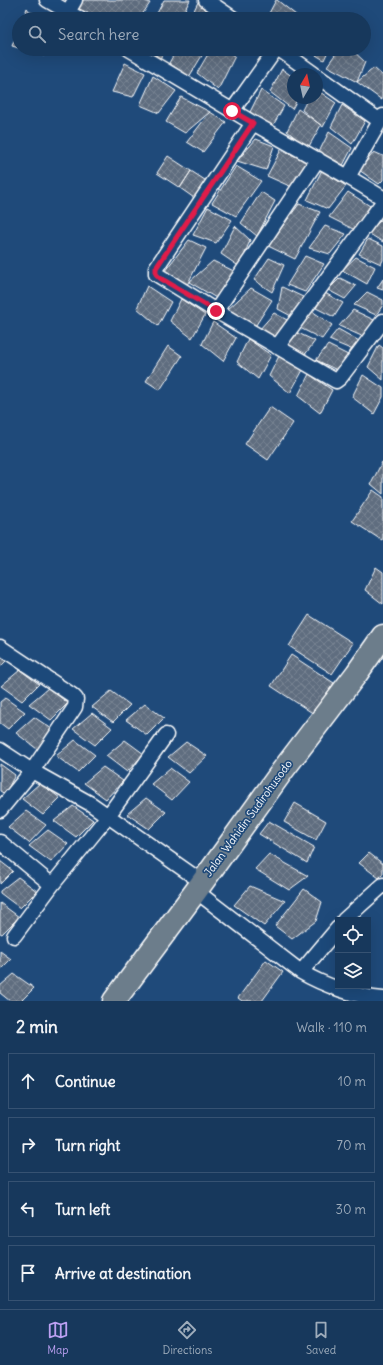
<!DOCTYPE html>
<meta charset="utf-8">
<style>
:root{--surface:#17385c;--page:#203f62;--text:#f1f3f6;--muted:#9eacbb;--line:#365272;--accent:#bca0f2}
body{margin:0;font-family:Delius,sans-serif;background:var(--page);color:var(--text)}
.controls{position:absolute;right:12px;bottom:12px;display:grid;overflow:hidden;border-radius:0px;box-shadow:0 4px 16px #0002}
.controls button{width:36px;height:36px;display:grid;place-items:center;padding:0;border:0;border-bottom:1px solid var(--line);background:var(--surface);color:var(--text);font:20px sans-serif}
.compass{position:absolute;left:287px;top:68px;width:36px;height:36px;border-radius:50%;background:var(--surface);box-shadow:0 4px 16px #0002;rotate:9deg}
.stop{position:absolute;width:12px;height:12px;margin:-9px;border:3px solid #e11d48;border-radius:50%;background:#fff}
.stop.end{background:#e11d48;border-color:#fff;box-shadow:0 1px 4px #0008}
.list{margin:0;padding:0;list-style:none}
h2{display:flex;justify-content:space-between;align-items:center;height:52px;margin:0;padding:0 16px;font-size:17px}
h2 small{font-size:13px;font-weight:400;color:var(--muted)}
.list li{display:grid;grid-template-columns:26px 1fr auto;gap:12px;align-items:center;box-sizing:border-box;height:56px;margin:0 8px 8px;padding:0 8px;border:1px solid var(--line);border-radius:0px}
.list b{display:block;font-size:15px;white-space:nowrap}
.list em{font-size:13px;font-style:normal;color:var(--muted)}
.icon{flex:none;width:22px;height:22px;fill:none;stroke:currentColor;stroke-width:2;stroke-linecap:round;stroke-linejoin:round}
.map{position:relative;flex:none;width:383px;height:1001px;overflow:hidden}
.search{position:absolute;background:var(--surface);box-shadow:0 4px 16px #0002;left:12px;right:12px;top:12px;height:44px;display:flex;align-items:center;gap:10px;box-sizing:border-box;padding:0 14px;border-radius:22px;color:var(--muted);font-size:15px}
.sheet{height:308px;background:var(--surface)}
nav{display:flex;justify-content:space-around;align-items:center;box-sizing:border-box;height:56px;border-top:1px solid var(--line);background:var(--surface);font-size:11px;color:var(--muted)}
nav a{display:grid;justify-items:center;gap:2px}
nav .on{color:var(--accent)}
.map>svg:first-child{display:block}
.building{fill:url(#building-cross-hatch);stroke:#fff}
.lines{fill:none;stroke-linecap:round;stroke-linejoin:round}
.minor-casing{stroke:#fff;stroke-width:17}
.trunk-casing{stroke:#fff;stroke-width:25}
.minor{stroke:#1f4a7a;stroke-width:14}
.trunk{stroke:#6c7d8b;stroke-width:22}
.route{stroke:#e11d48;stroke-width:5}
.labels{text-anchor:middle;stroke-width:3.5;stroke-linejoin:round;paint-order:stroke}
.street-label{font-size:11px;fill:#fff;stroke:#1f4a7a}
</style>
<div class="map">
<svg width="383" height="1001" viewBox="0 0 383 1001">
<defs>
<pattern id="building-cross-hatch" width="8" height="8" patternUnits="userSpaceOnUse"><rect width="8" height="8" fill="#5f6d7f"/><path d="M0 0l8 8M0 8l8-8" fill="none" stroke="#778392"/></pattern>
</defs>
<rect width="100%" height="100%" fill="#1f4a7a"/>
<filter id="ink" filterUnits="userSpaceOnUse"><feTurbulence type="fractalNoise" baseFrequency=".025" numOctaves="2"/><feDisplacementMap in="SourceGraphic" scale="8" xChannelSelector="R" yChannelSelector="G"/><feConvolveMatrix kernelMatrix="1 2 1 2 8 2 1 2 1" color-interpolation-filters="sRGB"/></filter>
<g filter="url(#ink)">
<!-- building -->
<path class="building" d="M81 0H143L150 3 139 19H101L73 6Z
M164 0H190L180 19H154Z
M199 0 223 16 221 19H190Z
M276 0H277L301 19H266Z
M27 8 30 12 54 19H23Z
M19 29V48L12 46Z
M21 49H47L44 56Z
M148 49H167L160 58Z
M177 49H206L189 77 169 63Z
M211 49H224L235 56 218 90 197 73Z
M306 49H329L324 60Z
M339 49H351L365 62 357 82 327 66Z
M125 63 145 73 133 97 112 92Z
M374 68 383 76 382 100 357 82Z
M282 69 293 77V98H298L292 109 270 92Z
M153 76 176 91 159 113 140 105Z
M261 90 284 106 271 129 250 112Z
M317 90 336 103 323 127 302 110 308 98H317Z
M181 97 210 112 185 133 166 122Z
M342 105 365 121 352 144 331 127Z
M298 109 321 125 308 148 287 131Z
M210 112 226 122 203 152 187 142Z
M329 132 352 148 340 171 318 154Z
M256 139 274 146 266 170 237 161Z
M281 150 307 161 294 188 267 176Z
M374 152 383 156V180L379 184 359 170Z
M168 156 191 171 180 188 157 173Z
M236 166 261 181 236 216 212 203Z
M322 170 346 186 328 209 307 200Z
M191 171 208 182 197 200 180 188Z
M261 192 275 201 257 236 241 223Z
M348 192 370 206 355 230 329 217Z
M299 204 320 212 295 259 268 246Z
M208 207 232 220 216 243 193 235Z
M383 218V242L368 233Z
M235 226 250 240 240 267 221 254Z
M325 226 346 234 330 254 309 248Z
M368 239 383 246V260L381 264 359 254Z
M189 240 206 248 186 287 164 272Z
M305 256 324 264 305 292 287 285Z
M356 257 375 267 367 284 342 270Z
M269 258 284 265 272 292 254 280Z
M213 261 238 273 218 299 189 282Z
M340 278 356 286 345 299 328 290Z
M383 279V290L377 288Z
M147 286 171 302 158 326 137 308Z
M282 287 305 298 293 317 278 309Z
M251 288 272 300 254 328 226 311Z
M367 292 383 300V305L376 315 354 305Z
M325 293 343 303 334 317 316 308Z
M181 299 205 315 192 338 170 321Z
M353 310 374 320 366 338 339 326Z
M312 311 332 325 322 339 300 328Z
M274 313 289 321 276 341 259 330Z
M213 322 236 338 223 361 202 344Z
M338 329 361 342 353 350 329 340Z
M298 333 315 341 304 356 285 347Z
M248 339 271 355 258 379 237 362Z
M328 345 350 356 337 370 316 360Z
M379 345 383 348V380L368 367Z
M168 346 182 356 160 390 146 381Z
M280 354 303 370 290 393 269 376Z
M309 374 332 390 320 413 298 396Z
M363 375 383 388V397L374 414 352 397Z
M270 407 293 423 268 460 245 444Z
M382 462H383V494L371 484Z
M373 490 383 497V541L352 521Z
M376 567 383 572V604L365 590Z
M309 615 353 643 332 674 289 646Z
M0 654 7 660 0 667Z
M291 655 334 683 314 714 271 686Z
M20 670 39 684 22 701 1 686Z
M48 688 68 703 51 720 29 704Z
M111 691 130 705 113 722 92 707Z
M5 698 25 712 8 729 0 723V702Z
M145 704 164 718 147 735 126 720Z
M92 713 112 728 95 745 73 729Z
M34 717 55 731 37 749 16 733Z
M75 740 95 755 78 772 56 756Z
M125 740 144 754 127 772 106 756Z
M186 742 207 756 189 773 168 757Z
M0 764 15 775 5 794 0 791Z
M103 767 123 781 106 799 84 783Z
M170 768 189 782 172 800 151 784Z
M40 783 60 798 43 815 22 799Z
M146 798 166 812 149 829 127 814Z
M295 803 326 821 316 840 284 822Z
M73 806 93 820 76 837 54 821Z
M26 811 46 825 29 843 8 827Z
M269 821 314 847 307 863 259 834Z
M48 830 68 844 51 862 29 846Z
M369 853 383 864V874L379 878 359 863Z
M269 854 308 876 289 890 255 869Z
M0 861 13 871 0 884Z
M18 877 37 891 20 908 0 893V891Z
M250 886 285 901 264 926 234 905Z
M304 889 322 902 316 921 292 939 275 926Z
M0 903 19 917 2 934 0 933Z
M0 951 11 959 0 970Z
M266 960 283 972 262 1001H242L238 998Z
M14 974 34 988 21 1001H10L0 993V986Z"/>
<g class="lines">
<defs>
<path id="minor" d="M47 0 80 19
M206 0 234 19
M68 12 75 0
M129 49 253 123 348 177 383 198
M279 49 314 74
M317 76 380 121
M232 111 276 49
M253 123 156 268V274L216 311 336 381 340 378 383 321
M348 177 383 116
M216 311 318 159
M277 347 383 202
M0 647 72 695 76 699 75 707 32 771 0 810
M0 750 32 771 91 804 202 882
M0 842 52 885
M196 891 301 972C323 985 357 997 383 999
M344 920 383 885
M14 936 52 885 108 816 166 735
M301 972 338 928"/>
<path id="trunk" d="M114 1001 196 891 283 770 357 673 383 636"/>
</defs>
<!-- minor casing -->
<use href="#minor" class="minor-casing"/>
<!-- trunk casing -->
<use href="#trunk" class="trunk-casing"/>
<!-- minor -->
<use href="#minor" class="minor"/>
<!-- trunk -->
<use href="#trunk" class="trunk"/>
</g>
</g>
<g class="lines" filter="url(#ink)">
<!-- route -->
<path class="route" d="M216 311 160 278 156 274V268L253 123 232 111"/>
</g>
<g class="labels">
<!-- street labels -->
<g class="street-label">
<text transform="translate(248 818) rotate(-54)" y="4">Jalan Wahidin Sudirohusodo</text>
</g>
</g>
</svg>
<div class="controls">
<button><svg class="icon" aria-label="locate" viewBox="0 0 24 24"><circle cx="12" cy="12" r="6"/><path d="M12 2v4M12 18v4M2 12h4M18 12h4"/></svg></button>
<button><svg class="icon" aria-label="layers" viewBox="0 0 24 24"><path d="M12 4l9 5-9 5-9-5zM3 14l9 5 9-5"/></svg></button>
</div>
<svg class="compass" viewBox="-18 -18 36 36"><path d="M0-13l5 13h-10z" fill="#e53935"/><path d="M0 13l5-13h-10z" fill="#9eacbb"/></svg>
<div class="stop" style="left:232px;top:111px"></div>
<div class="stop end" style="left:216px;top:311px"></div>
<div class="search"><svg class="icon" aria-label="search" viewBox="0 0 24 24"><circle cx="10" cy="10" r="6"/><path d="M15 15l6 6"/></svg>Search here</div>
</div>
<section class="sheet">
<h2>2 min<small>Walk · 110 m</small></h2>
<ul class="list">
<li><svg class="icon" aria-label="ahead" viewBox="0 0 24 24"><path d="M12 20V5M6 11l6-6 6 6"/></svg><div><b>Continue</b></div><em>10 m</em></li>
<li><svg class="icon" aria-label="right" viewBox="0 0 24 24"><path d="M7 20v-9h11M14 6l5 5-5 5"/></svg><div><b>Turn right</b></div><em>70 m</em></li>
<li><svg class="icon" aria-label="left" viewBox="0 0 24 24"><path d="M17 20v-9H6M10 6l-5 5 5 5"/></svg><div><b>Turn left</b></div><em>30 m</em></li>
<li><svg class="icon" aria-label="arrive" viewBox="0 0 24 24"><path d="M6 21V4h12l-3 4 3 4H6"/></svg><div><b>Arrive at destination</b></div></li>
</ul>
</section>
<nav>
<a class="on"><svg class="icon" aria-label="map" viewBox="0 0 24 24"><path d="M3 6l6-2 6 2 6-2v14l-6 2-6-2-6 2zM9 4v14M15 6v14"/></svg>Map</a>
<a><svg class="icon" aria-label="directions" viewBox="0 0 24 24"><path d="M12 3l9 9-9 9-9-9zM9 14v-3h6M13 9l2 2-2 2"/></svg>Directions</a>
<a><svg class="icon" aria-label="saved" viewBox="0 0 24 24"><path d="M7 4h10v16l-5-4-5 4z"/></svg>Saved</a>
</nav>
